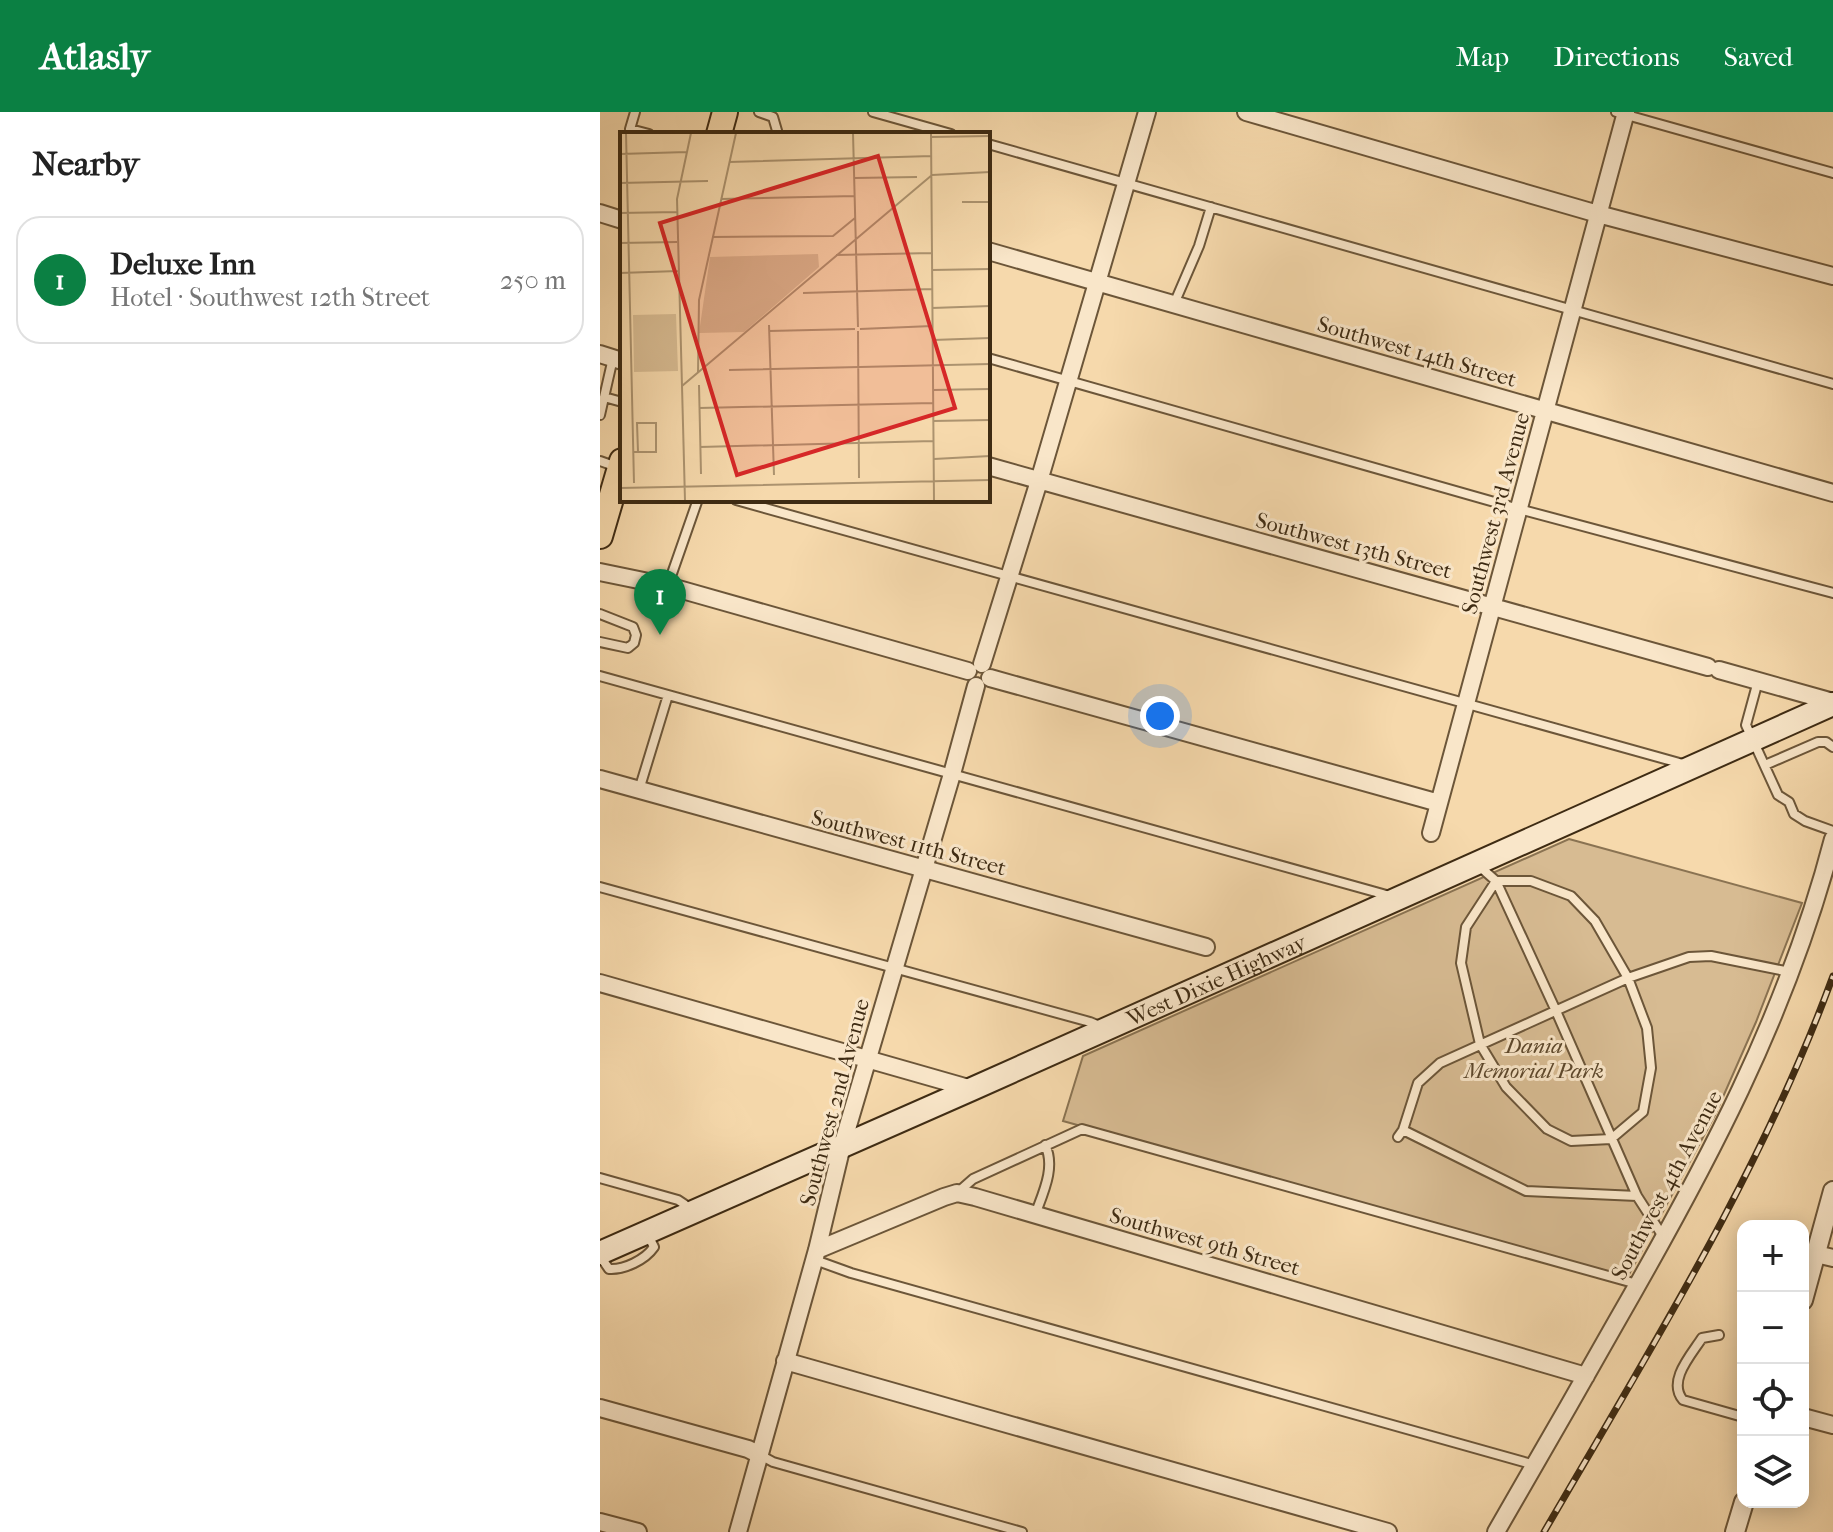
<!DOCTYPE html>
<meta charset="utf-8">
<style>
:root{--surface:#fff;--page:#f6f6f6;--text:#222;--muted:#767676;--line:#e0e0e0;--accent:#0b8043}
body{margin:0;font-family:"IM FELL French Canon",serif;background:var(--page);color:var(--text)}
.controls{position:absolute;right:24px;bottom:24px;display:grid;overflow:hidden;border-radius:16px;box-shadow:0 4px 20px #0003}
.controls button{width:72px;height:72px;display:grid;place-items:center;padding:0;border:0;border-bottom:2px solid var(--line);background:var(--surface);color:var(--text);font:40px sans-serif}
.you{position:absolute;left:560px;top:604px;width:28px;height:28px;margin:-20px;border:6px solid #fff;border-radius:50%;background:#1a73e8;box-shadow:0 0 0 12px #1a73e833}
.badge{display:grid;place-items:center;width:52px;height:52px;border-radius:50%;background:var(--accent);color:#fff;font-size:26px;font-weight:700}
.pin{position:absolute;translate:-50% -66px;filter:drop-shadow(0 2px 4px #0008)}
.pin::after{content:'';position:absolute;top:42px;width:28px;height:24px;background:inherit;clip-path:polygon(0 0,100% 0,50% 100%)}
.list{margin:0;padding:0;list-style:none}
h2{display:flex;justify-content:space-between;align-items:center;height:104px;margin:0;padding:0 32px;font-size:34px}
h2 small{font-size:26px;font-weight:400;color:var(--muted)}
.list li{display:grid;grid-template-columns:52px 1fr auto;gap:24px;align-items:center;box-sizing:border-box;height:128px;margin:0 16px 16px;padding:0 16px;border:2px solid var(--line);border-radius:24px}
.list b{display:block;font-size:30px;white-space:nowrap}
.list p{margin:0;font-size:26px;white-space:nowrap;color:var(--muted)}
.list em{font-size:26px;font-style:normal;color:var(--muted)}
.icon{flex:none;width:44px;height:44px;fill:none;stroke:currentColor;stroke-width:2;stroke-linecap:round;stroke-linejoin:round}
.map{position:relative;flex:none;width:1233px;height:1420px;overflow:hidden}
header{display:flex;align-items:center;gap:48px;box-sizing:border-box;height:112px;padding:0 40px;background:var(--accent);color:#fff}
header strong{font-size:38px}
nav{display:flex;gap:44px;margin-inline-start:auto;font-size:28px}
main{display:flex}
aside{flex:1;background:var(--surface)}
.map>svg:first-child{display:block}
.green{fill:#d7bb92;stroke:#8a7352;stroke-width:2}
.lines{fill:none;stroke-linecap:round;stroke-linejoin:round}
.service-casing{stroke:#6c5639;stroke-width:12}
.minor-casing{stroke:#6c5639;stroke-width:20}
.tertiary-casing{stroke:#6c5639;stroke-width:22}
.secondary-casing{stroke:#3e2b13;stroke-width:26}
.primary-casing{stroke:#3e2b13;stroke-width:28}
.service{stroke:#f9e6c9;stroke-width:8}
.minor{stroke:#f9e6c9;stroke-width:16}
.tertiary{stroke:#f9e6c9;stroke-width:18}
.secondary{stroke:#f9e6c9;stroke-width:22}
.primary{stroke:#f6d9ac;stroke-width:24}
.rail-casing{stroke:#3e2b13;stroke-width:7}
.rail{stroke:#f9e6c9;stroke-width:4;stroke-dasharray:12;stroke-linecap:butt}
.labels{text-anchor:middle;stroke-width:6;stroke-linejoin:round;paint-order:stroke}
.street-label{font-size:22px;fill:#3e2b13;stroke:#f9e6c9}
.park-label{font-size:22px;font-style:italic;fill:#5d482c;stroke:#f9e6c9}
.inset-road{fill:none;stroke:#ac936f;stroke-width:2}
.view{fill:#d62828;fill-opacity:0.15;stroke:#d62828;stroke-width:4}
.inset-edge{fill:none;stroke:#3e2b13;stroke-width:4}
</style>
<header>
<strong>Atlasly</strong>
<nav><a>Map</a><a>Directions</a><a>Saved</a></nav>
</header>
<main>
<aside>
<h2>Nearby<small></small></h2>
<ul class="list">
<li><span class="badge">1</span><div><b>Deluxe Inn</b><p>Hotel · Southwest 12th Street</p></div><em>250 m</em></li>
</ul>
</aside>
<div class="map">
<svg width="1233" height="1420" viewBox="0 0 1233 1420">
<rect width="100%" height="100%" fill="#f6d9ac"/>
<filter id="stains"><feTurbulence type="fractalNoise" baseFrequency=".0025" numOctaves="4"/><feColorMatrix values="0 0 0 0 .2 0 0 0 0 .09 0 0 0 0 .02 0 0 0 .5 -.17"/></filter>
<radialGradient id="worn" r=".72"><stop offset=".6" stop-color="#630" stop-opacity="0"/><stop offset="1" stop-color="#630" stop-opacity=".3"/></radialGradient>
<!-- green -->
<path class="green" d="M969 727 1202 791 1156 910 1115 1003 1027 1166 463 1009 483 944Z"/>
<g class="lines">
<defs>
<path id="service" d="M35 0 30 17 49 22
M159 0 173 5 178 22
M273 0 351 22
M1016 0 1233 61
M388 32 1233 272
M574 192 599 134 611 95
M388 246 919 397 1233 481
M4 285 22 290
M0 303 13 246
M0 349 17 355
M136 388 1083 652
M68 473 97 390
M0 502 33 515 36 523 34 531 28 536 0 530
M0 564 790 784
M1158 569 1146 613 1178 683 1189 690 1194 702 1205 709 1233 719
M1165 653 1218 630H1226L1233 635
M39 678 68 583
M878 753 896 769 956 899 1037 1084 1064 1126
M896 769H931L971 784 995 809 1028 866 1047 916 1051 956 1043 1000 1011 1027 971 1029 947 1017 906 975 880 932 861 851 866 815Z
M0 775 490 910 502 915
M803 1018 926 1079 1037 1084
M798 1025 803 1018 818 971 840 951 1028 866 1089 845 1111 844 1190 860
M0 1066 78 1088 84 1092 91 1100
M357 1081 373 1067 482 1017 1037 1172
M435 1103C443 1081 456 1055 445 1033
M0 1144 9 1157C24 1158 45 1148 54 1135L48 1123
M215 1148 251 1161 935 1353
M1119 1223 1102 1226C1091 1243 1067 1269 1083 1288L1143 1305
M160 1343 173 1350 422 1420"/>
<path id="minor" d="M646 0 998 102 1233 164
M0 101 22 108
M388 139 1233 381
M0 242 22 249
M388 354 1108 555
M0 460 68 474 368 559
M382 552 439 369 547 0
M1119 558 1233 590
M390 566 839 691
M0 667 606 835
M831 721 1026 0
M0 871 372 977
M217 1138 344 1085 357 1081 375 1085 986 1264
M1216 1142 1233 1146
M185 1249 788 1420
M0 1296 148 1337 160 1343
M1203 1305 1233 1313
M0 1410 38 1420
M138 1420 217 1138 242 1034 352 662 376 574
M896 1420C936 1351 975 1283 1014 1214 1105 1056 1187 904 1233 727"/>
<path id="tertiary" d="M1203 1188 1233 1079
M1135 1420 1144 1390"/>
<g id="secondary">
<path id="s1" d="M0 1141 372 977 1233 592"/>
</g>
<path id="primary" d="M119 22 125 0
M0 424 22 349"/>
</defs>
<!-- service casing -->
<use href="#service" class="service-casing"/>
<!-- minor casing -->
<use href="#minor" class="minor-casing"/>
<!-- tertiary casing -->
<use href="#tertiary" class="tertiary-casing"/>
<!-- secondary casing -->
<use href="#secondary" class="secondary-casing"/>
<!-- primary casing -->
<use href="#primary" class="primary-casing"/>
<!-- service -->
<use href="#service" class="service"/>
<!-- minor -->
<use href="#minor" class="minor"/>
<!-- tertiary -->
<use href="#tertiary" class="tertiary"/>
<!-- secondary -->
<use href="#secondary" class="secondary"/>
<!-- primary -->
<use href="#primary" class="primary"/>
<defs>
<path id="rail" d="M944 1420C1049 1239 1161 1061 1233 864"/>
</defs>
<!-- rail casing -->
<use href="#rail" class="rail-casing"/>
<!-- rail -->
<use href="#rail" class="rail"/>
</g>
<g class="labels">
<!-- street labels -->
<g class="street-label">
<text transform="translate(817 239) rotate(16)" y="8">Southwest 14th Street</text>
<text transform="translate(895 401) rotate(-75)" y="8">Southwest 3rd Avenue</text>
<text transform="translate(754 433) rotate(15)" y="8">Southwest 13th Street</text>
<text transform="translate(309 730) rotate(15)" y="8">Southwest 11th Street</text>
<text dy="8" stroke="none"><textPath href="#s1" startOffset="674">West Dixie Highway</textPath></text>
<text transform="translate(234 990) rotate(-75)" y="8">Southwest 2nd Avenue</text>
<text transform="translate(1066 1073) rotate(-62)" y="8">Southwest 4th Avenue</text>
<text transform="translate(605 1129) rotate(16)" y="8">Southwest 9th Street</text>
</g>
<!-- park labels -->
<g class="park-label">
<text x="934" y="941">Dania<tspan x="934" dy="25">Memorial Park</tspan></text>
</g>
</g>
<!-- overview -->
<g transform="translate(20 20)">
<rect width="370" height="370" fill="#f6d9ac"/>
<path d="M198 122 199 135 124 200 79 201 90 125ZM56 182 58 239 14 240 13 183Z" fill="#d7bb92"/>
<path class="inset-road" d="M6 1 14 351M233 1 238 195M311 1 314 369M311 5 370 4M0 22 67 20M109 30 312 24M312 43 370 40M234 46 297 45M0 51 88 49M101 67 235 64M342 70H370M0 81 57 80M92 105 213 104 235 86M0 111 57 110M216 123 312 121M312 138 370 137M0 141 58 139M183 161 312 157M312 176 370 174M149 193 154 343M240 197 312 194M149 199 235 197M238 199 239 346M313 208 370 206M109 238 370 232M78 241 79 168 116 1M79 253 81 342M62 254 57 67 71 1M313 258 370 257M79 276 313 271M313 289 370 288M80 315 313 309M13 320H36V291H17L18 320M314 327 370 324M0 356 370 348M65 369 62 254 312 43"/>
<path class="view" d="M258 24 335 276 117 343 40 91Z"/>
<rect width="370" height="370" class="inset-edge"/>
</g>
<rect width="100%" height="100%" filter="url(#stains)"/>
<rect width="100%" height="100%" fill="url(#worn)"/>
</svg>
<div class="controls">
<button>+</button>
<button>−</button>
<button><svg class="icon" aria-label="locate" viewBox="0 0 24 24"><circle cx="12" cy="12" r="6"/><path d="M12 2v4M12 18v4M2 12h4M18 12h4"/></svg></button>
<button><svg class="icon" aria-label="layers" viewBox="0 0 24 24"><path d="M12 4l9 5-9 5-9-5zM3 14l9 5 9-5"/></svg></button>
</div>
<div class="you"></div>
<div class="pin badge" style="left:60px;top:523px">1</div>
</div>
</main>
